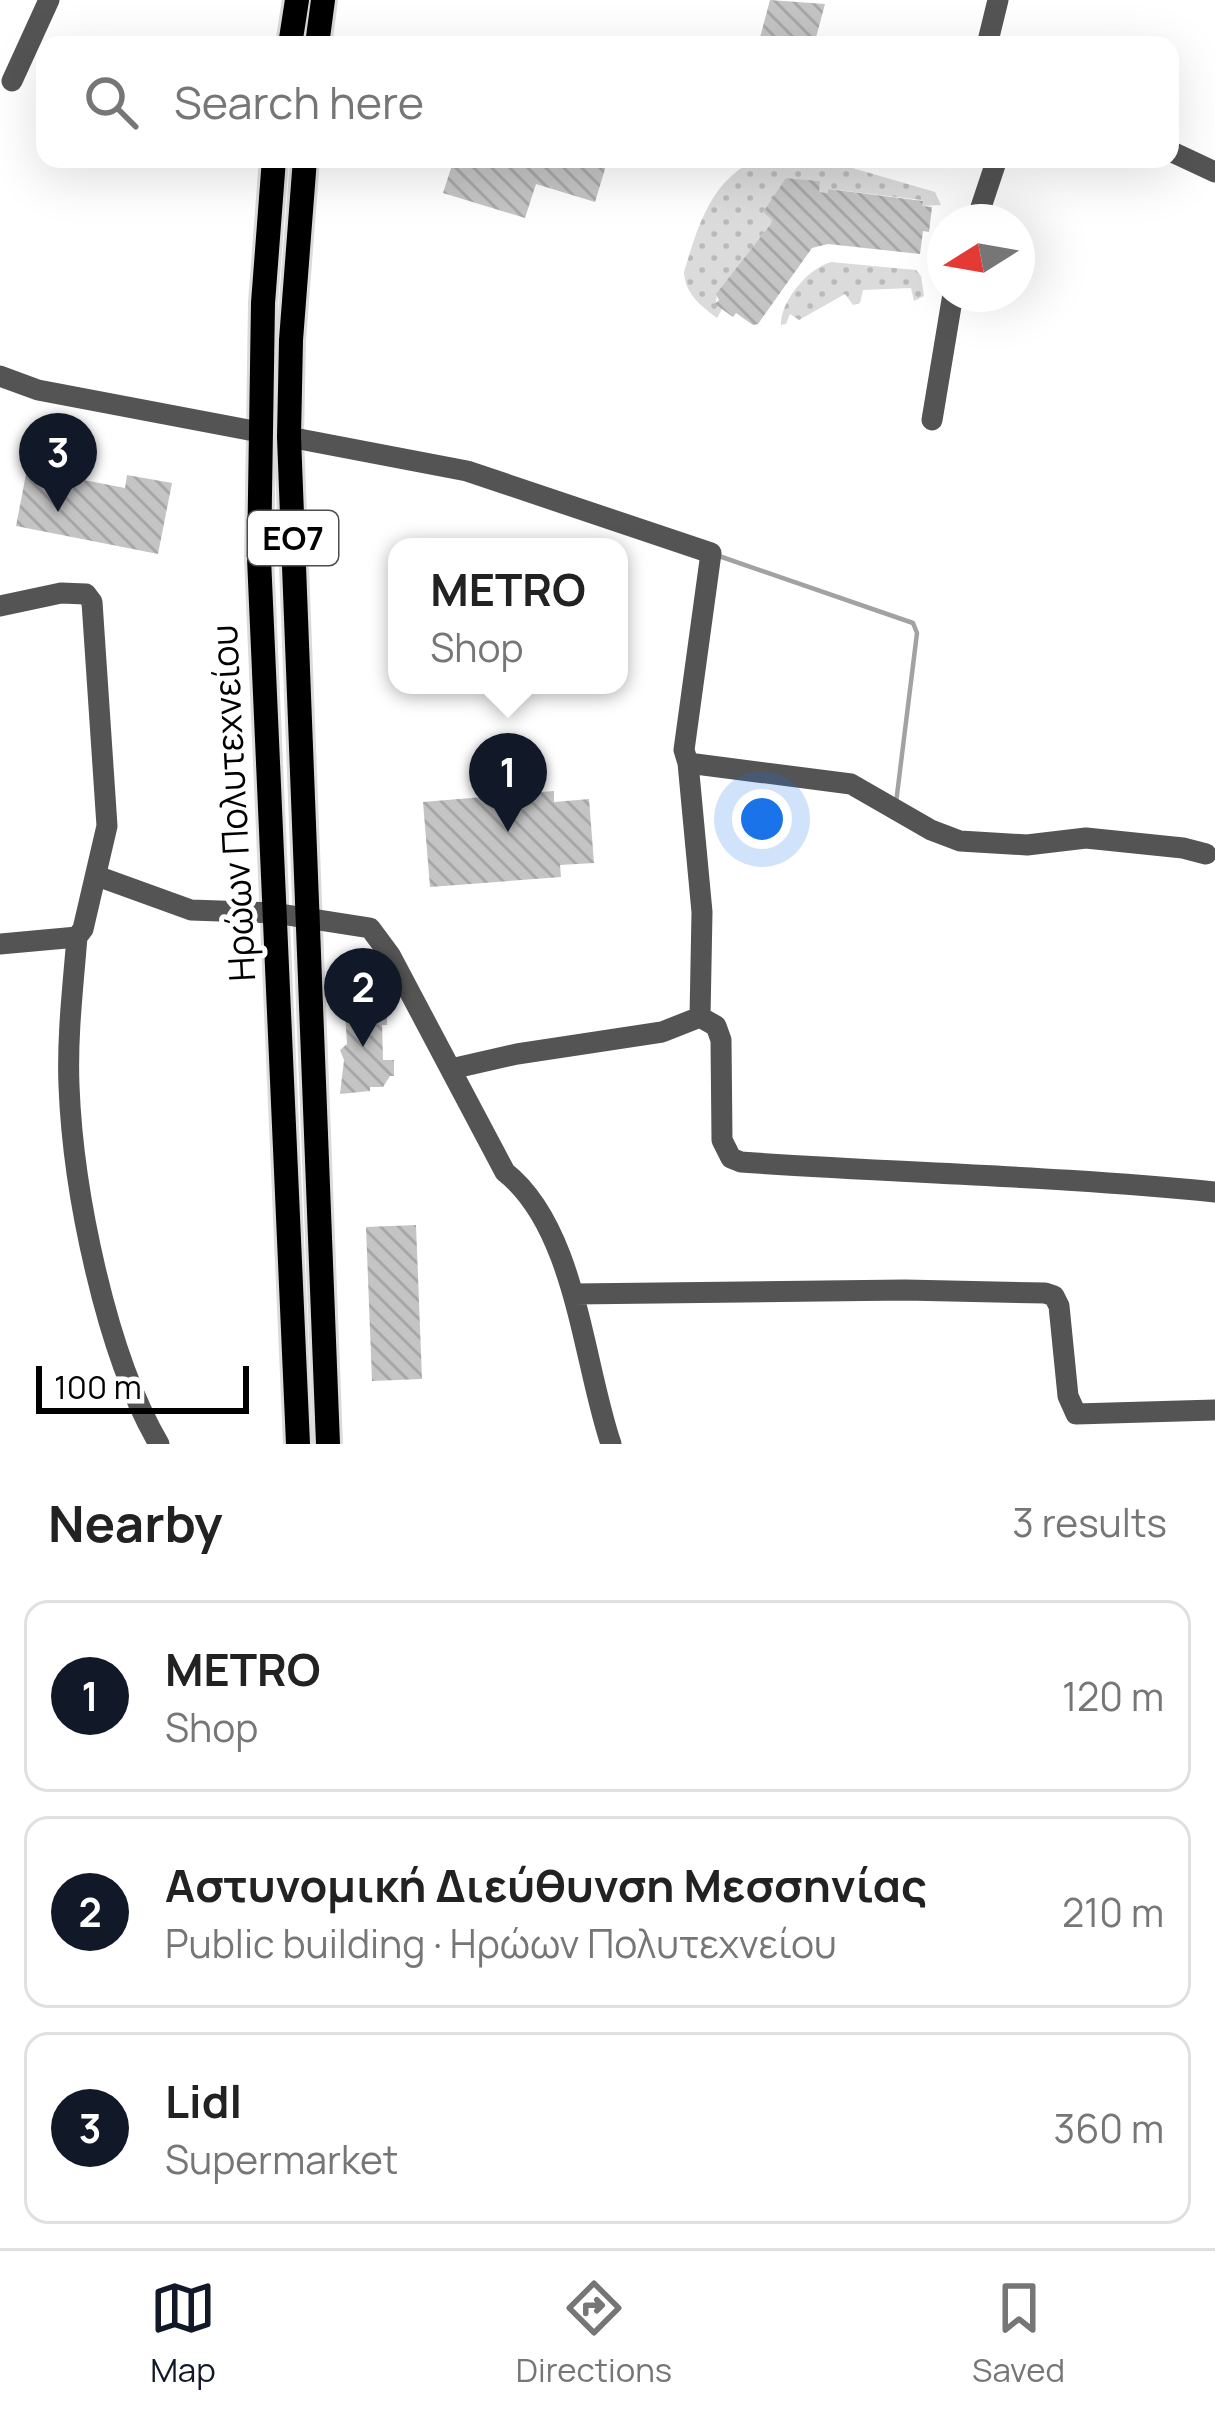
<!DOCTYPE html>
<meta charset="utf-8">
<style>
:root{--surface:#fff;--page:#f2f2f2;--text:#222;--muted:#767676;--line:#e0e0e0;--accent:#111827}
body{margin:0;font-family:Manrope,sans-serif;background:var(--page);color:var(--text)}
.compass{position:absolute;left:927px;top:204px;width:108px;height:108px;border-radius:50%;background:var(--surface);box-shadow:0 12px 48px #0002;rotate:259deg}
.scale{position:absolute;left:36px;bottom:30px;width:213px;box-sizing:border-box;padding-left:12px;border:6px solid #000;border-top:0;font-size:33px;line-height:42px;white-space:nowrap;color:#000;-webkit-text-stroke:9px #fff;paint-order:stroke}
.you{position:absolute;left:762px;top:819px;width:42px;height:42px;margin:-30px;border:9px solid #fff;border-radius:50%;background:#1a73e8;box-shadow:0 0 0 18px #1a73e833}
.badge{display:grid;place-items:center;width:78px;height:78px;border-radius:50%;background:var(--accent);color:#fff;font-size:39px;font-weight:700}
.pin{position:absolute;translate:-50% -99px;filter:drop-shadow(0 3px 6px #0008)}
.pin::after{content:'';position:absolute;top:63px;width:42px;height:36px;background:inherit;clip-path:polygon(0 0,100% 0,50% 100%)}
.popup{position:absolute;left:388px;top:538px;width:240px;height:156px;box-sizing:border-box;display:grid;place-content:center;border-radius:24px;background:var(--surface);filter:drop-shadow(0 3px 9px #0005);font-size:39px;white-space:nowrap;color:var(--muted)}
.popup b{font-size:45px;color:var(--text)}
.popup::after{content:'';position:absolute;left:50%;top:100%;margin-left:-24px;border:24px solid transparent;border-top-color:var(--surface)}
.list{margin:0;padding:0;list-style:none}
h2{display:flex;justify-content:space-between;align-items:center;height:156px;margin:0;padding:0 48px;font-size:51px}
h2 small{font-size:39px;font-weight:400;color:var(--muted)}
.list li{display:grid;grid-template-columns:78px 1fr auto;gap:36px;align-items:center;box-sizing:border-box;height:192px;margin:0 24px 24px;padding:0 24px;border:3px solid var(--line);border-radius:24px}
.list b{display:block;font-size:45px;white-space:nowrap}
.list p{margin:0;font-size:39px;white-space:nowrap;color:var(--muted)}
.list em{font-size:39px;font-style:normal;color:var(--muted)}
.icon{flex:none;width:66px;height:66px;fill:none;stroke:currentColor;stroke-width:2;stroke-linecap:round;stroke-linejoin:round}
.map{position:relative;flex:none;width:1215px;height:1444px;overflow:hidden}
.search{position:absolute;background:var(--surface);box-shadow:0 12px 48px #0002;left:36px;right:36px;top:36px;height:132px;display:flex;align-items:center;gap:30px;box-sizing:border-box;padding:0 42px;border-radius:24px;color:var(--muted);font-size:45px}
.sheet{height:804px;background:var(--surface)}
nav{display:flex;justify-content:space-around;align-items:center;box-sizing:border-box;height:168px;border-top:3px solid var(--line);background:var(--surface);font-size:33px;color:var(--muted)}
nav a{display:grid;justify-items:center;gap:6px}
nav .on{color:var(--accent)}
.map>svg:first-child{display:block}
.grass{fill:url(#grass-dots)}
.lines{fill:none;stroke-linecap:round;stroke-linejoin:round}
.stream{stroke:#a2a2a2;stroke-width:4.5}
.building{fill:url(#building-back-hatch)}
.major-casing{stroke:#dbdbdb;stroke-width:30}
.minor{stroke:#545454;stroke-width:21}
.major{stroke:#000;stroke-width:24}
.labels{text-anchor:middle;stroke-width:10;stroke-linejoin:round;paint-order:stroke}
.shield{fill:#fff;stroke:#4c4c4c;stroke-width:3}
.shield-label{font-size:33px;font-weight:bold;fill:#000}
.street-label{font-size:36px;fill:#000;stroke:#fff}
</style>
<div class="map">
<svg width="1215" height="1444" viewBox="0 0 1215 1444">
<defs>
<pattern id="grass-dots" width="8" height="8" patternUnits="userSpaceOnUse" patternTransform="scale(3)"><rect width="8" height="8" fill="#dbdbdb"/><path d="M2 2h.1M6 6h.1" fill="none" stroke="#bababa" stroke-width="1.8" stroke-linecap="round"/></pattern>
<pattern id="building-back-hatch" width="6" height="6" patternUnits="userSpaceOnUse" patternTransform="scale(3)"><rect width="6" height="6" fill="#c4c4c4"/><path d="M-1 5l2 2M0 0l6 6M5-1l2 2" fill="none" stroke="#a7a7a7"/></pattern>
</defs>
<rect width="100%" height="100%" fill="#fff"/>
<!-- grass -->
<path class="grass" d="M758 159 841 161 842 165 935 192 941 205 922 206V200L829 189 828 193 819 192V181L787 178 763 212 773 221 717 293 716 304 722 309 717 318C701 306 685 294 684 272 698 226 711 179 758 159Z
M831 262 916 270 921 276 924 296 914 301 911 288 863 290 860 303 853 305 845 294 799 320 790 314 786 324 781 325C780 302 808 268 831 262Z"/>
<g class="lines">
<!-- stream -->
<path class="stream" d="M716 555 913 623 917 633 896 803"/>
</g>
<!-- building -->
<path class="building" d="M770 0 825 4 814 45H758Z
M454 159H608L595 202 536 184 525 218 443 193Z
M786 178 820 181 819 192 828 193V189L923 201 922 206 932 207 929 232 923 231 920 254 828 244 812 248 758 324 753 325 736 313 733 317 715 304 719 300 716 294 773 221 763 212Z
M27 469 125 488 127 475 172 483 158 554 16 526Z
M554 791V802L589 799 594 863 560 865 561 877 430 887 423 802Z
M355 973 368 975 369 984 376 991V1007H387V1025H382L383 1060H394V1076H390L383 1087H370V1091L340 1094 344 1060 340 1050 347 1044 345 1011 339 1007V974Z
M416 1225 422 1379 372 1381 366 1227Z"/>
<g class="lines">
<defs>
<path id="major" d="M290 45 297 0
M317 45 323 0
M274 159 263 303 259 558 298 1444
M305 159 291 340 289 437 328 1444"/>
</defs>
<!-- major casing -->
<use href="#major" class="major-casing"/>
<!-- minor -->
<path class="minor" d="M987 45 998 0
M12 81 49 0
M1170 151 1215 172
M976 222 997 159
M0 376 38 390 259 432
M932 420 953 294
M289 437 467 471 711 553 684 750 688 763 702 912 700 1017 662 1032 517 1054 451 1069
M0 606 61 593 86 594 92 602 107 826 83 929 77 937C73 987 67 1036 69 1086 73 1191 106 1354 159 1444
M688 763 851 784 931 830 960 841 1027 845 1086 838 1183 848 1206 854
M97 876 191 910 274 913 370 928 390 955 505 1172C576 1228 583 1362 611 1444
M0 944 77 937
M700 1017 716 1026 721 1040 722 1140 731 1158 741 1162C899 1173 1058 1176 1215 1192
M574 1294 905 1290 1045 1293 1054 1296 1059 1306 1068 1396 1076 1414 1215 1410"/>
<!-- major -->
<use href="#major" class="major"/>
</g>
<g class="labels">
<!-- shield labels -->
<rect class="shield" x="248" y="511" width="90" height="54" rx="9"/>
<g class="shield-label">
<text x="293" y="550">ΕΟ7</text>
</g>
<!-- street labels -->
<g class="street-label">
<text transform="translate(233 803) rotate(-93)" y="13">Ηρώων Πολυτεχνείου</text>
</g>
</g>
</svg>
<svg class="compass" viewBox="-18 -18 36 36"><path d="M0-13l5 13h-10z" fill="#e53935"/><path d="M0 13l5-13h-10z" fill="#767676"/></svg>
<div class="scale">100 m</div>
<div class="you"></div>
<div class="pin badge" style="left:508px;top:832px">1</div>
<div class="popup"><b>METRO</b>Shop</div>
<div class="pin badge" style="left:363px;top:1047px">2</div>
<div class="pin badge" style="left:58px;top:512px">3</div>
<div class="search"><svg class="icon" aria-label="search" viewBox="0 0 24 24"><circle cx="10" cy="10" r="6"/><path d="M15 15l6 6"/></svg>Search here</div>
</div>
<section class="sheet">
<h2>Nearby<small>3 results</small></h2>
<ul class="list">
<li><span class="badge">1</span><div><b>METRO</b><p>Shop</p></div><em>120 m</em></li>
<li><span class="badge">2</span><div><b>Αστυνομική Διεύθυνση Μεσσηνίας</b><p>Public building · Ηρώων Πολυτεχνείου</p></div><em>210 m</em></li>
<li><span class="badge">3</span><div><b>Lidl</b><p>Supermarket</p></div><em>360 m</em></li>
</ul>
</section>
<nav>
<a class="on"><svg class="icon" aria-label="map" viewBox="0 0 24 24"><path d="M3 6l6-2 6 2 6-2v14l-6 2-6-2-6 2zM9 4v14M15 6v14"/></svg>Map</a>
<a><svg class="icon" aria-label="directions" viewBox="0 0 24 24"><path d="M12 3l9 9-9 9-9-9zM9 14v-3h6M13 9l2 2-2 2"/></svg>Directions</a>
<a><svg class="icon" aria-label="saved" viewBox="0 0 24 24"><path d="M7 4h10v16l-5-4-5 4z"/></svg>Saved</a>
</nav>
